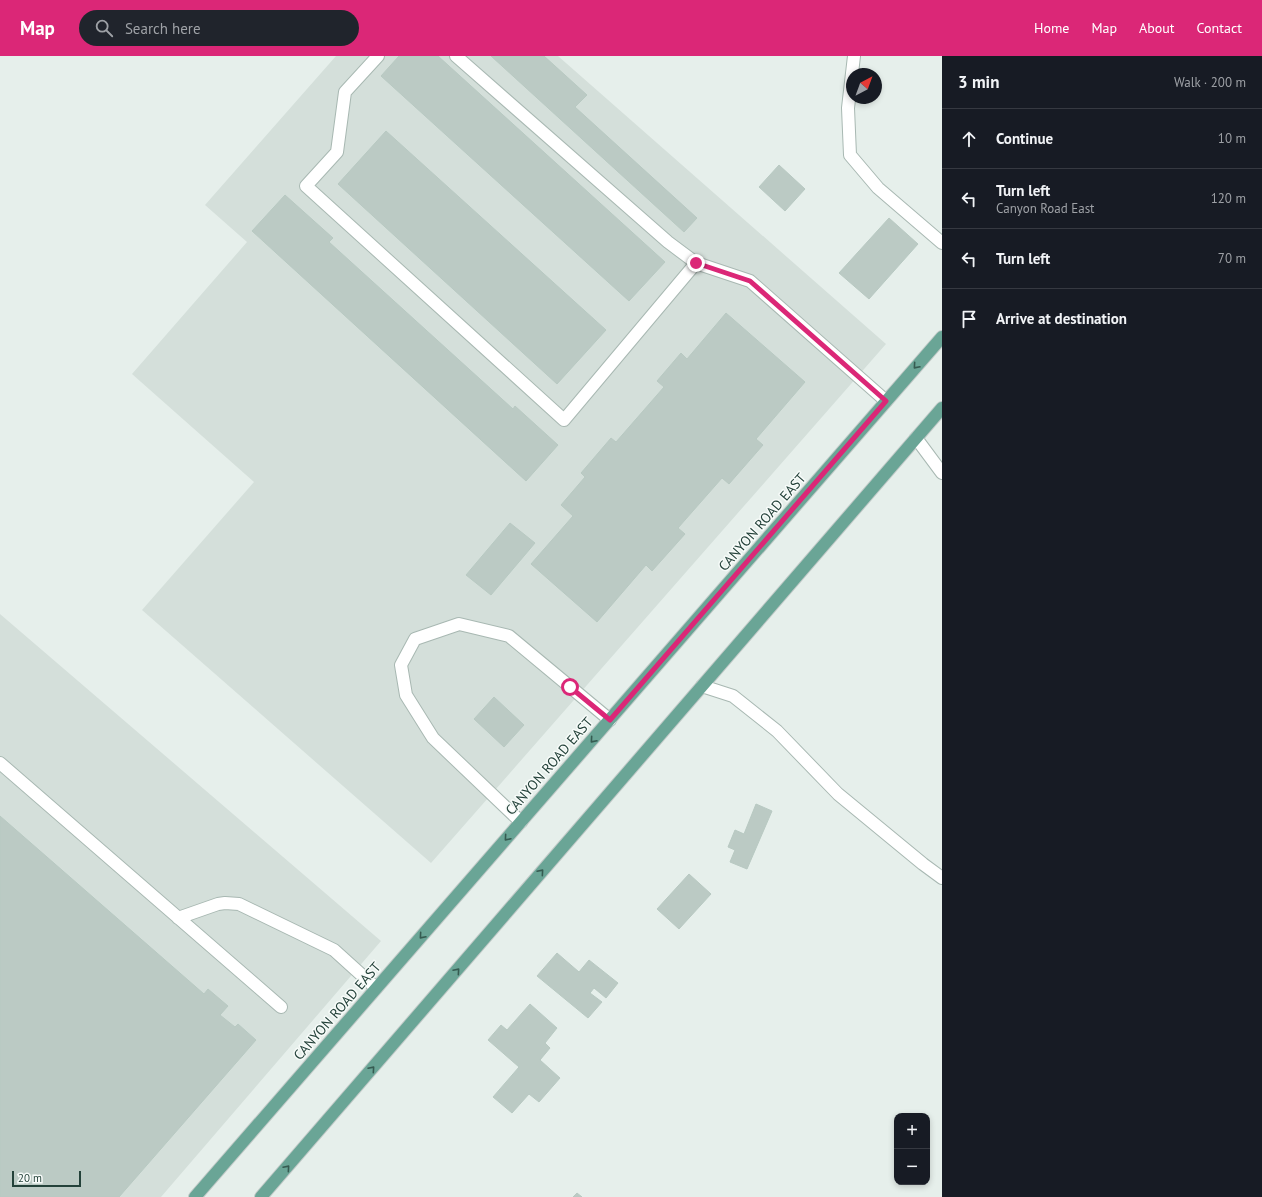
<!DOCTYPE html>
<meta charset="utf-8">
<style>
:root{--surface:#171b24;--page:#20242c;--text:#f1f3f6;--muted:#9ea1a6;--line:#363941;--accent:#db2777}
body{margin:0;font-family:"PT Sans",sans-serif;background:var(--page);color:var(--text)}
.controls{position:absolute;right:12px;bottom:12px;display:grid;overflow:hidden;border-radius:8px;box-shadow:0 2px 6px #0003}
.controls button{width:36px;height:36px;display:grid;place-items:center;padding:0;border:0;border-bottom:1px solid var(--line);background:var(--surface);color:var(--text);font:20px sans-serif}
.compass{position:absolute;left:846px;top:12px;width:36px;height:36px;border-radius:50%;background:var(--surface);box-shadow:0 2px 6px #0003;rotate:41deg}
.scale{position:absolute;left:12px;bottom:10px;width:69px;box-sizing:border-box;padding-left:4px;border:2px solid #24423a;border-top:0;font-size:11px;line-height:14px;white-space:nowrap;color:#24423a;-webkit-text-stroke:3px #f7fbf9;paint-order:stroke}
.stop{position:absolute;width:12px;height:12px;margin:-9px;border:3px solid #db2777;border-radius:50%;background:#fff}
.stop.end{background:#db2777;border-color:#fff;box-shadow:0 1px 4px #0008}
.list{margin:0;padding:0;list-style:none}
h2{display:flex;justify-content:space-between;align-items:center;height:52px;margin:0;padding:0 16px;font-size:17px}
h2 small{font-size:13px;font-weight:400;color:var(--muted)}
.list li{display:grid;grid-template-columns:26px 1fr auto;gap:12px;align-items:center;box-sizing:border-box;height:60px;padding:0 16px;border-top:1px solid var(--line)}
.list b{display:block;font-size:15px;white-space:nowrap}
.list p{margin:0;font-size:13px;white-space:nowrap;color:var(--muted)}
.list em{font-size:13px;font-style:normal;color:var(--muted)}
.icon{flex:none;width:22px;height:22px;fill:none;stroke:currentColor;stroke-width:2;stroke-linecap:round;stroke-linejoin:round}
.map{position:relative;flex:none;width:942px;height:1141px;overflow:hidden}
header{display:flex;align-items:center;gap:24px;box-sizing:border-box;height:56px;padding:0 20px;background:var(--accent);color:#fff}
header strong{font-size:19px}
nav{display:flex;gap:22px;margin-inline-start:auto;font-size:14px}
.search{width:280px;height:36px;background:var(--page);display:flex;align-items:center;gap:10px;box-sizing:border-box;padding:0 14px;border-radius:22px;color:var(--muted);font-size:15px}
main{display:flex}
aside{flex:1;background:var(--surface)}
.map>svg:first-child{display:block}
.built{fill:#d4dfda}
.building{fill:#bbcac4;stroke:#b8c9c2}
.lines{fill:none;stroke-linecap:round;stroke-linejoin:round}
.minor-casing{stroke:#a8b8b2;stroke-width:14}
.major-casing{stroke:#c2cac8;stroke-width:14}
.minor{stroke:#fff;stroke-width:12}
.major{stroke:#6aa596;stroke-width:12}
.oneway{stroke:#365b51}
.route{stroke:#db2777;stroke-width:5}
.labels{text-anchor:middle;stroke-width:3;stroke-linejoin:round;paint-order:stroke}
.street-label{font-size:14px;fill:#24423a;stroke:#f7fbf9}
</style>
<header>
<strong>Map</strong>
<div class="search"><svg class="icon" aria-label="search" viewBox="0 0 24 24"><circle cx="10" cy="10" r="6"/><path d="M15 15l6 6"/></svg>Search here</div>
<nav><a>Home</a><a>Map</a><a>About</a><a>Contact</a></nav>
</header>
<main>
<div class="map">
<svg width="942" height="1141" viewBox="0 0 942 1141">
<rect width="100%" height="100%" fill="#e6efeb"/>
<!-- built -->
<path class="built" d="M336 0H558L886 288 431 807 142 554 254 426 132 318 247 186 205 149Z
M0 558 381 885 161 1141H0Z"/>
<!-- building -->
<path class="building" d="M399 0H438L665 206 629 245 381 20Z
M491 0H544L587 39 575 51 697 162 684 176Z
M386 75 606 274 557 328 338 128Z
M779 109 805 133 785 155 759 131Z
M285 139 333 182 329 186 513 353 515 350 558 389 526 425 252 175Z
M889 162 918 188 869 243 839 217Z
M726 257 805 326 756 383 763 389 729 428 722 422 678 472 685 478 652 515 646 509 597 566 531 508 573 460 561 449 585 421 581 417 611 382 616 386 664 331 657 325 681 297 687 303Z
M510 467 535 487 491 539 466 519Z
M494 641 524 669 504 691 474 663Z
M756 748 772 755 747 813 730 806 735 794 728 791 735 774 744 778Z
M0 760 204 938 208 933 228 950 220 959 235 971 238 968 256 984 119 1141H0Z
M689 818 711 838 679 873 657 853Z
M557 897 579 916 589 904 618 927 606 942 594 932 590 937 602 946 588 962 537 920Z
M530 948 557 972 545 987 550 992 540 1004 560 1022 539 1046 529 1038 512 1057 493 1041 519 1011 488 984 501 969 507 974Z
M577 1137 582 1141H573Z"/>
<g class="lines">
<defs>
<path id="minor" d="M378 0 345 36 337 96 306 130 564 364 696 207
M456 0 668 186 696 207 750 225 886 345
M854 0 848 52 850 99 878 132 942 187
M916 382 942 417
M702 630 733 640 777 675 838 738 923 808 942 822
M0 707 281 951
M521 766 433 682 406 639 401 609 415 583 459 568 509 580 610 664
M178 862 218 848 225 847 239 848 334 894 376 932"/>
<path id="major" d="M195 1141 942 281
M261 1141 942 352"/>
</defs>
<!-- minor casing -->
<use href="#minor" class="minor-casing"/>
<!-- major casing -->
<use href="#major" class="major-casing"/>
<!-- minor -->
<use href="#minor" class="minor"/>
<!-- major -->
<use href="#major" class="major"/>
</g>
<!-- one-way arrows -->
<defs><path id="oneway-chevron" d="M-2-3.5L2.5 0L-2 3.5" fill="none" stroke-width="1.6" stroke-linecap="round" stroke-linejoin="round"/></defs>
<g class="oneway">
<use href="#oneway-chevron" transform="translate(916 310) rotate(131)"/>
<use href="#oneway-chevron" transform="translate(593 684) rotate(131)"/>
<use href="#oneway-chevron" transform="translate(507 782) rotate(131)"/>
<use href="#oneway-chevron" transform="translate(541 816) rotate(-49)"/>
<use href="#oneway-chevron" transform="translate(422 880) rotate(131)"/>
<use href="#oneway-chevron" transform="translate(457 915) rotate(-49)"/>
<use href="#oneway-chevron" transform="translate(372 1013) rotate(-49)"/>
<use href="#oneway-chevron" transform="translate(287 1112) rotate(-49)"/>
</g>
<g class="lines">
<!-- route -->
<path class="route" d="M570 631 610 664 886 345 750 225 696 207"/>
</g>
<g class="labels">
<!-- street labels -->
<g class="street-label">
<text transform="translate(762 466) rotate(-49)" y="5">CANYON ROAD EAST</text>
<text transform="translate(549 710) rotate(-49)" y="5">CANYON ROAD EAST</text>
<text transform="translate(337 955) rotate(-49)" y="5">CANYON ROAD EAST</text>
</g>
</g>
</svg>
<div class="controls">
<button>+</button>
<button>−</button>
</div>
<svg class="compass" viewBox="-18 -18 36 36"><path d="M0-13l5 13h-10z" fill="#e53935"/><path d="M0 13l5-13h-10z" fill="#9ea1a6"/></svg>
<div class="scale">20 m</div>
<div class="stop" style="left:570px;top:631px"></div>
<div class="stop end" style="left:696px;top:207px"></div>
</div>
<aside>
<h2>3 min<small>Walk · 200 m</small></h2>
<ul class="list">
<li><svg class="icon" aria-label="ahead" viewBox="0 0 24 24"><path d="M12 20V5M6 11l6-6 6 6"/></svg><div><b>Continue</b></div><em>10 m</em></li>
<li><svg class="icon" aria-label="left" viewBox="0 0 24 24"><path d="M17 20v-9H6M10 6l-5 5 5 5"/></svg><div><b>Turn left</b><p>Canyon Road East</p></div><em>120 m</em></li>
<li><svg class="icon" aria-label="left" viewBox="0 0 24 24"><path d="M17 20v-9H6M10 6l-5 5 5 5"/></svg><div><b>Turn left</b></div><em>70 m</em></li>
<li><svg class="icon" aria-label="arrive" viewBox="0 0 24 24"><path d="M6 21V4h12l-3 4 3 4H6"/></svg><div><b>Arrive at destination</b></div></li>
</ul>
</aside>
</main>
